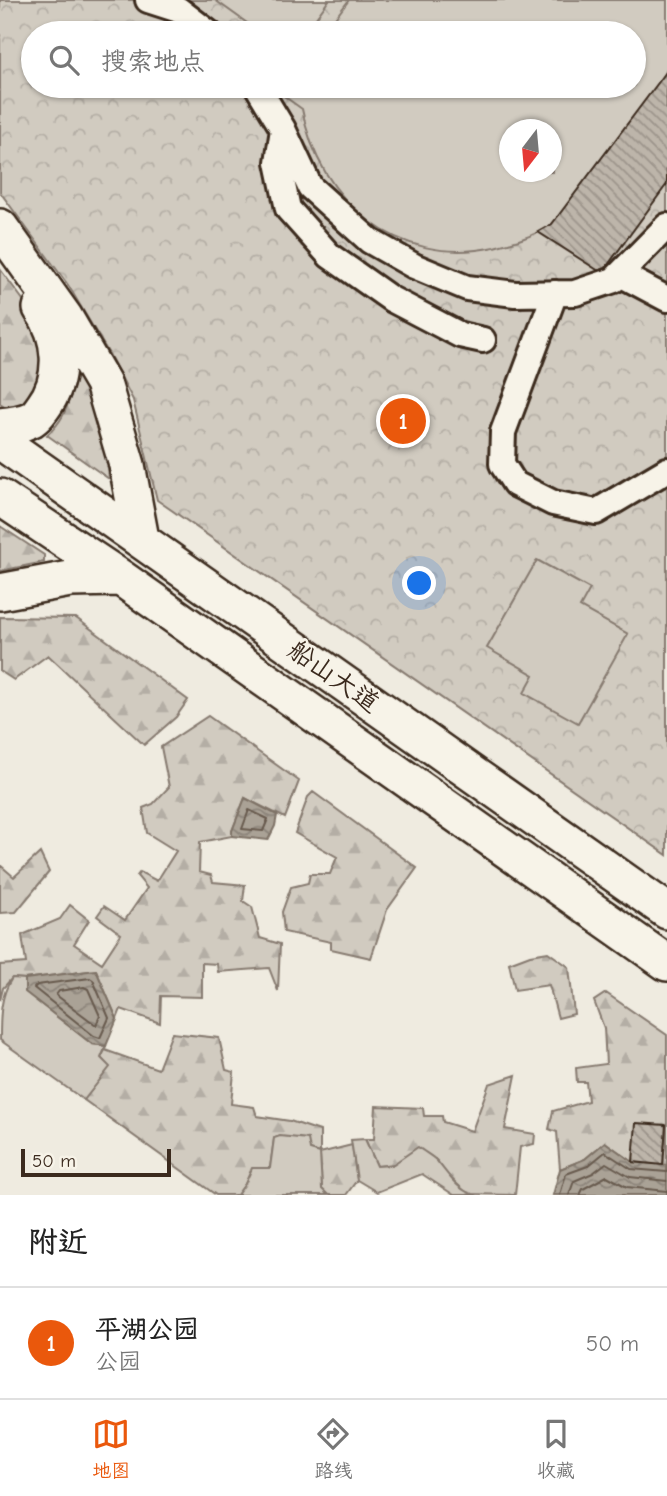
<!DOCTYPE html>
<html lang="zh">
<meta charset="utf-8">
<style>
:root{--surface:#fff;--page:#f6f6f6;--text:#222;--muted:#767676;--line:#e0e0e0;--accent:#ea580c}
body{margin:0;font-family:"Comic Neue","LXGW WenKai TC",sans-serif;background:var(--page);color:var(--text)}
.compass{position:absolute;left:499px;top:119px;width:63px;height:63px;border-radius:50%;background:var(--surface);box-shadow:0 2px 5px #0004;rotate:196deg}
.scale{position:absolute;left:21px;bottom:18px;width:150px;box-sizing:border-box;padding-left:7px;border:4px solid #3b2a1e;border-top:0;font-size:19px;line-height:24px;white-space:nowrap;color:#3b2a1e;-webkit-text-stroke:5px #f7f3e8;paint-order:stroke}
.you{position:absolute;left:420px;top:584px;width:24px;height:24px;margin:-18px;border:5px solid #fff;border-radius:50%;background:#1a73e8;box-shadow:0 0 0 10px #1a73e833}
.badge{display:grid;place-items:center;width:46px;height:46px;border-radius:50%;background:var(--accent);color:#fff;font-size:23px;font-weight:700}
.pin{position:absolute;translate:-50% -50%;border:4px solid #fff;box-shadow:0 2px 7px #0006}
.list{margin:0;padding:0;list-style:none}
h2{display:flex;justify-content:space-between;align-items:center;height:91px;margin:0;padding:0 28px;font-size:30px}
h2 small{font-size:23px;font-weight:400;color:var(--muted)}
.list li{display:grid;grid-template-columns:46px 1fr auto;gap:21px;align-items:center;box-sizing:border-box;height:112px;padding:0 28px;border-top:2px solid var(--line)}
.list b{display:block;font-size:26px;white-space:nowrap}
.list p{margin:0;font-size:23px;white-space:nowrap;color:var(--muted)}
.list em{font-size:23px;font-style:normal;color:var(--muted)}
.icon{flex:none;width:38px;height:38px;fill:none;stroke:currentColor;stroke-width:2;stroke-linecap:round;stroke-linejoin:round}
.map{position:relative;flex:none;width:667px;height:1195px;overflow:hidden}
.search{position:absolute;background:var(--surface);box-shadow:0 2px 5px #0004;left:21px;right:21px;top:21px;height:77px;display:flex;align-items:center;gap:18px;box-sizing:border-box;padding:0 24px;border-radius:38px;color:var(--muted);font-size:26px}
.sheet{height:203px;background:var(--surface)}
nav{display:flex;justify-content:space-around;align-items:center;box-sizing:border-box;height:98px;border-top:2px solid var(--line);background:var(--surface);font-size:19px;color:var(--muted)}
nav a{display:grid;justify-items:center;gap:4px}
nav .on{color:var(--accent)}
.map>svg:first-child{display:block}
.forest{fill:url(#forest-firs);stroke:#867a6f;stroke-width:2}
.park{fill:url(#park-crowns);stroke:#867a6f;stroke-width:2;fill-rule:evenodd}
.garden{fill:#d1cbc0;stroke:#867a6f;stroke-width:2;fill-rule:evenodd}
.water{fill:url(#water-waves);stroke:#7e7266;stroke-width:2}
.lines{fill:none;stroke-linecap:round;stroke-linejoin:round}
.shore{stroke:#675a4e;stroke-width:2}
.building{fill:url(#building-back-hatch);stroke:#3b2a1e;stroke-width:2}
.minor-casing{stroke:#3b2a1e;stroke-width:30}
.highway-casing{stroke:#3b2a1e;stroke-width:40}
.minor{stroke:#f7f3e8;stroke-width:24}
.highway{stroke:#f7f3e8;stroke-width:35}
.labels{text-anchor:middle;stroke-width:5;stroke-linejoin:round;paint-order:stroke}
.street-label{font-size:26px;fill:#3b2a1e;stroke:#f7f3e8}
</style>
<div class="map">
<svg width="667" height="1195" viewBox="0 0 667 1195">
<defs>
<pattern id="forest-firs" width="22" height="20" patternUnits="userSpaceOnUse" patternTransform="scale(1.75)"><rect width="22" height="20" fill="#d1cbc0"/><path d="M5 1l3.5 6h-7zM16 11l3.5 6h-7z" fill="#b4aea5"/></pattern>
<pattern id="park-crowns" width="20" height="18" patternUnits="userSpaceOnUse" patternTransform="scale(1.75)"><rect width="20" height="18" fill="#d1cbc0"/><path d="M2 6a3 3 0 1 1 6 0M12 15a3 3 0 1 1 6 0" fill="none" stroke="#b4aea5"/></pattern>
<pattern id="water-waves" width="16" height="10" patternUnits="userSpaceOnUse" patternTransform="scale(1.75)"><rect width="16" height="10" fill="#aaa296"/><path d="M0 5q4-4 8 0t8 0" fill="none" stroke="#8c847a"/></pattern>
<pattern id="building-back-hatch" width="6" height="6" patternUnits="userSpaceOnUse" patternTransform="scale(1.75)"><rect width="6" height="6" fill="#bdb5aa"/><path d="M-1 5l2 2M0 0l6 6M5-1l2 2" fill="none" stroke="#9b938a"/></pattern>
</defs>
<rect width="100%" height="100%" fill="#efebe0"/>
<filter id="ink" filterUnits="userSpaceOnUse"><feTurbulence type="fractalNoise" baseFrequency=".0143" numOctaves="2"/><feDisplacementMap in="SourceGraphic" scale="14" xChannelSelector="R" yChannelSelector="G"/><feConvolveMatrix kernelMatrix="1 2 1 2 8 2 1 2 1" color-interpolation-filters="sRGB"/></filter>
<g filter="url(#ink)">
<!-- forest -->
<path class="forest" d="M0 269 32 312 44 337 38 397 13 412 0 403Z
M86 370 104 424 109 479 47 435C69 416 67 400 78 375Z
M0 526 44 555V562L0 571Z
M0 617 76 618 188 700 176 717 144 745 48 655 14 680 0 671Z
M208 716 299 781 285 818 245 798 232 831V836L200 842 199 872 211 875 213 882 245 885 243 901 252 907 260 938 280 944 278 991 269 968 218 972 217 964 202 963V997L161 996 160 1023 121 1009 117 1019 96 970 25 979 12 978 3 988 0 1000V965L26 963 22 935 60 919 70 905 89 920 74 944 102 963 121 934 97 916 104 906 125 920 147 888 137 876 140 872 157 881 176 851 147 833 143 808 153 804 169 787 161 747Z
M313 792 417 868 387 910 371 958 331 949V942L284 932 282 912 291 887 308 883 310 874H330L337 857 295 833 308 797Z
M40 853 49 872 16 912 0 913V865L14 877Z
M548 952 569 967 574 1014 558 1018 549 985 515 990 509 963 530 955Z
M606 993 667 1035V1165H663L666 1125 633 1162 605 1142 585 1159 560 1169 557 1132 549 1129 553 1111 588 1101 586 1082H577L576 1068 606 1064 604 1028 594 1001Z
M172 1033 219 1038 226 1070 234 1072 231 1104 254 1107 257 1116 290 1121 320 1131V1153L352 1145 357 1180 346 1195H328L322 1189 320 1153 274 1139 270 1168H253L245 1184 237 1195H216L84 1100 109 1067 101 1058 105 1050 158 1069Z
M516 1075 505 1129 535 1134 534 1144 520 1147 515 1195 468 1194 447 1175 435 1159 377 1166 365 1139H374L376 1106 423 1108 424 1116H442L443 1122 472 1131 489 1084Z"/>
<!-- park -->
<path class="park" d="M0 0H667V855L157 500 133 400 109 354 68 285 0 192ZM33 33H634V86H33ZM510 130H552V172H510Z"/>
<!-- garden -->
<path class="garden" d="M215 0H329L305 33H261Z
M349 0H667C667 17 667 54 667 69 665 79 625 126 617 138 601 159 585 180 569 202 563 210 557 221 549 226 532 237 513 242 494 247 398 268 319 202 302 109L281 94 286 86H634V33H324ZM510 130H552V172H510Z
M537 560 590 589 580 607 628 634 578 723 524 693 534 675 487 648Z
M12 978 25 979 26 992 92 1044 106 1046 101 1058 110 1067 84 1100 0 1040C0 1017 0 996 12 978Z
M280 1136 308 1139 310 1150 320 1153 322 1189 328 1195H237L245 1184 252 1168H270L274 1138Z
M365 1139 377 1166 392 1165 418 1147C424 1152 432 1156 437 1161 448 1174 459 1193 477 1195H454L422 1174 377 1192 357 1180 351 1140Z"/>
<!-- water -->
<path class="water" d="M245 798 277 815 275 826 268 840 232 836V831Z
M96 970 117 1019 106 1046 92 1044 25 992V979Z
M605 1142 633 1162 667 1165V1195H553L560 1169 585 1159Z"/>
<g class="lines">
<!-- shore -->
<path class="shore" d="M249 810 268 819 263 831 242 829Z
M90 978 93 980 109 1018 100 1038 94 1036 34 988 37 985Z
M84 987 88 989 100 1016 96 1025 56 995 59 991Z
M560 1195 566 1174 588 1166 605 1152 631 1169 667 1172
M569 1195 574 1181 593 1173 606 1163 630 1177 667 1181
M580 1195 583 1189 607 1176 627 1187 667 1191"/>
</g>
<!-- building -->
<path class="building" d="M667 71V184L602 273 538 232 552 224Z
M636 1123 666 1125 663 1165 633 1162Z"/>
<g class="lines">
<defs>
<path id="minor" d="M148 0 179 10 209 33
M257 86 283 129 310 187 370 241 414 266 467 288 515 294 575 293 614 280 667 226
M283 129 278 162 288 209 330 256 391 299 460 335 483 340
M620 274 667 299
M555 293 503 432 502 464 515 484 553 503 596 512 667 470"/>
<path id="highway" d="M0 227 65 318 103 383 127 465 141 539
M0 426C11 425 22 424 32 419 37 416 40 411 43 407 65 378 62 337 41 308
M0 441 667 911
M0 497 121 578 667 963
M0 592 70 579 121 578"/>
</defs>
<!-- minor casing -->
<use href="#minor" class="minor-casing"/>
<!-- highway casing -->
<use href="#highway" class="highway-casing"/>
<!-- minor -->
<use href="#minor" class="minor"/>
<!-- highway -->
<use href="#highway" class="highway"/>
</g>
</g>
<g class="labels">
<!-- street labels -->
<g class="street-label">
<text transform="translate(334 676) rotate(35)" y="9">船山大道</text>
</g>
</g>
</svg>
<svg class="compass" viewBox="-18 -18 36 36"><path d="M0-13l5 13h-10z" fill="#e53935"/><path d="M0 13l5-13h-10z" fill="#767676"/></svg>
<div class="scale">50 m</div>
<div class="you"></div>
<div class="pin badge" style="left:403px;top:421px">1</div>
<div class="search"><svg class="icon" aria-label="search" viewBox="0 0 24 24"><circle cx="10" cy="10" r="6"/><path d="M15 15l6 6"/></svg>搜索地点</div>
</div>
<section class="sheet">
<h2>附近<small></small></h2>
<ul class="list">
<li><span class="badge">1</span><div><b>平湖公园</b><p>公园</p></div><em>50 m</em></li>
</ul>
</section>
<nav>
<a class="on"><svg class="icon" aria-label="map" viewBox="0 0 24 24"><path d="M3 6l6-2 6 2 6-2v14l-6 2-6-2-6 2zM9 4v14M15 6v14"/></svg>地图</a>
<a><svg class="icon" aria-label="directions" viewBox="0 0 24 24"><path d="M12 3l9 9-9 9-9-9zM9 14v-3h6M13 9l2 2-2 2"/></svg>路线</a>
<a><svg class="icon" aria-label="saved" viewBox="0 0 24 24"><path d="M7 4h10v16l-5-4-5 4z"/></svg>收藏</a>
</nav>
